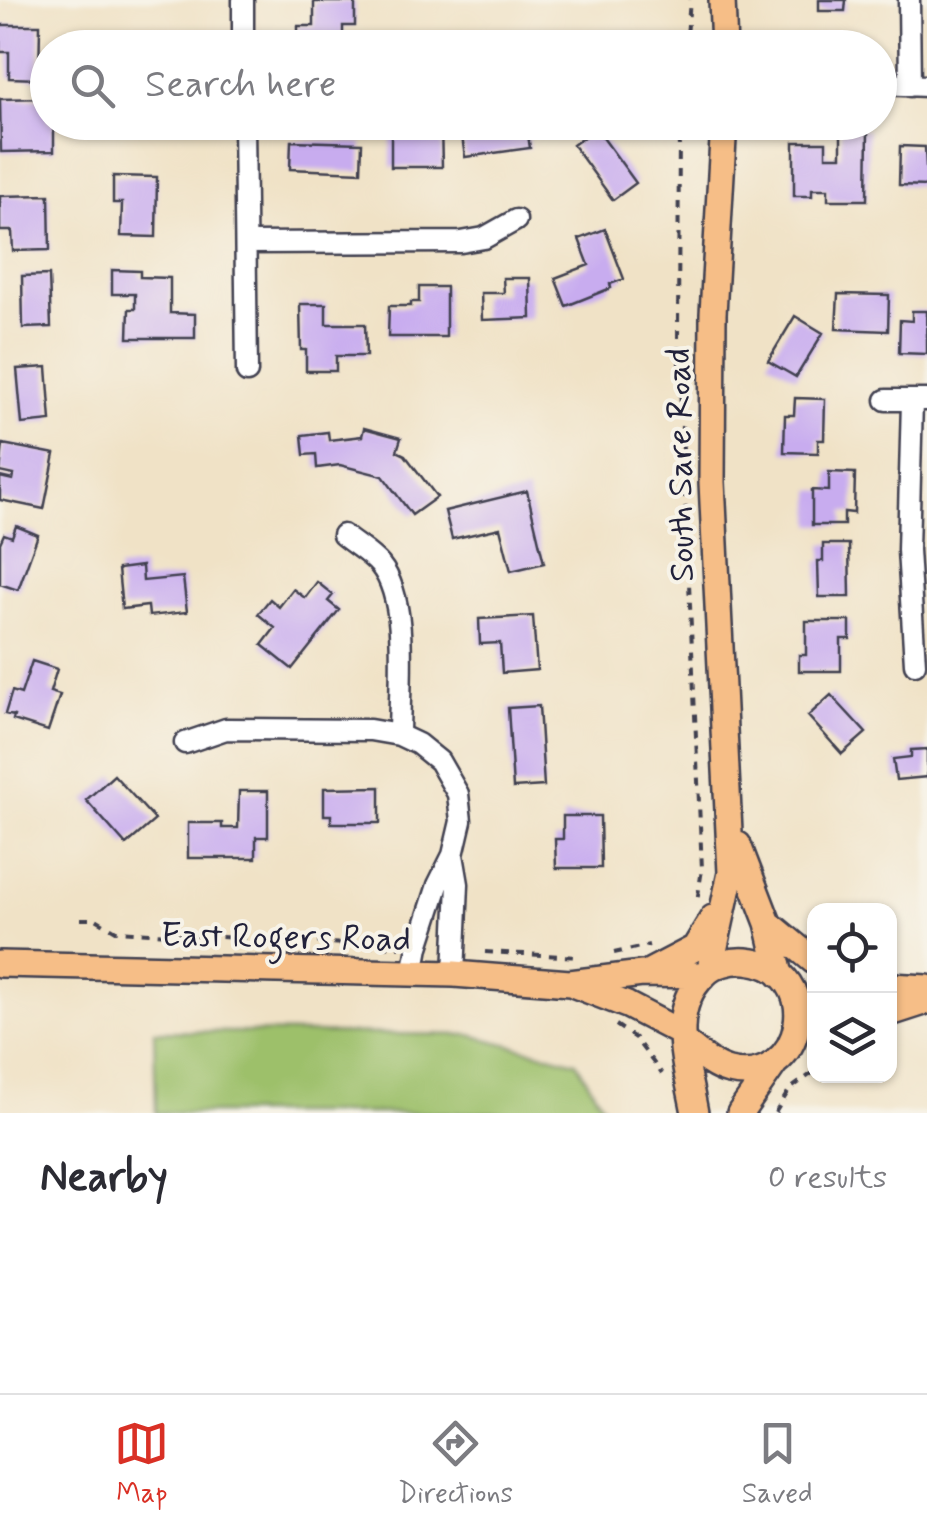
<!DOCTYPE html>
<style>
:root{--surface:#fff;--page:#f2f2f3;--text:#2b2b33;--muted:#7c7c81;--line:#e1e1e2;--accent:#d93025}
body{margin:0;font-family:Mynerve,sans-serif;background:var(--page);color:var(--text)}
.controls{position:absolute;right:30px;bottom:30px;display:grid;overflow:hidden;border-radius:20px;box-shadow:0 2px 8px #0004}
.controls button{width:90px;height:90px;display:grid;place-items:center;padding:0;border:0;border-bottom:2px solid var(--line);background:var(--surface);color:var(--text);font:50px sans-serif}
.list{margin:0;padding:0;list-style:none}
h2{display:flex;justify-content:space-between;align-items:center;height:130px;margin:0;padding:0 40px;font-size:42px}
h2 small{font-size:32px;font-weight:400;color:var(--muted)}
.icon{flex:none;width:55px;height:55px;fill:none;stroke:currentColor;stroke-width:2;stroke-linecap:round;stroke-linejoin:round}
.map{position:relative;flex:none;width:927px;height:1113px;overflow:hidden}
.search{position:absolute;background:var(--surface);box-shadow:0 2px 8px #0004;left:30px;right:30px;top:30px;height:110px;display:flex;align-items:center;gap:25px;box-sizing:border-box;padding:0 35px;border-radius:55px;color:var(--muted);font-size:38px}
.sheet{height:280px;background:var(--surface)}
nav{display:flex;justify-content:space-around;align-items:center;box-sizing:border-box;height:140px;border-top:2px solid var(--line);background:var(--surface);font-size:28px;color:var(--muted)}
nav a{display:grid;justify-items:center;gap:5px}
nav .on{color:var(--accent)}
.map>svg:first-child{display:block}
.green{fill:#9dc06a;stroke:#607152;stroke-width:2.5}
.building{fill:#c8acef}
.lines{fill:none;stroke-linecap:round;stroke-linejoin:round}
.minor-casing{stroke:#413f50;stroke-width:25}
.major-casing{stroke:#413f50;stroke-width:30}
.path{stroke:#413f50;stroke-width:4;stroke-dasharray:8 8;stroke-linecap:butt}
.minor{stroke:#fff;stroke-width:20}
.major{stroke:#f6be87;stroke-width:25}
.labels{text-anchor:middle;stroke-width:8;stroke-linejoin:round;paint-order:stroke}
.street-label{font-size:35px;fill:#22223b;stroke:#f7f3e8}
</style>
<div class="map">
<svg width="927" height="1113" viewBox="0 0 927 1113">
<rect width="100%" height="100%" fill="#f7f3e8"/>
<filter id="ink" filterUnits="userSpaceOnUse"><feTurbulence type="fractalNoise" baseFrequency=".01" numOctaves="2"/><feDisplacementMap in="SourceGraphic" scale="20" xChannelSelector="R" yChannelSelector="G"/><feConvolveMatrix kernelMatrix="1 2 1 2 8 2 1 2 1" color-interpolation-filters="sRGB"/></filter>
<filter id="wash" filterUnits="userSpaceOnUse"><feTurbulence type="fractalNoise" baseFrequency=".0048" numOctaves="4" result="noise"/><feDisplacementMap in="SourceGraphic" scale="40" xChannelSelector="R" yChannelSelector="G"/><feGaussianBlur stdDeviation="2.25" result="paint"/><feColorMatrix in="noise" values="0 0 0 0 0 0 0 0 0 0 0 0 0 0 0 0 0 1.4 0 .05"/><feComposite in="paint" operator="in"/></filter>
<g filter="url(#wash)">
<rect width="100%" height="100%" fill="#f0e2c6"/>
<!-- green -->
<path class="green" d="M154 1031 471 1035 576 1062 607 1113H156Z"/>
<g id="blocks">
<!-- building -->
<path class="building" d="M819 0H846L845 11H819Z
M314 2H355V26H343V48H298V26H314Z
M0 25H40L39 79 9 78V52H0Z
M48 98V122H54V151L1 152 0 99Z
M460 122H526L530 148 465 157Z
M391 123H441L442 167H391Z
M596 128 636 183 613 200 573 145Z
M841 130H868L867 200H828V189H812V196H794V142H826V156H841Z
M291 141 362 143 361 172 290 169Z
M900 146 925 147 927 186 899 185Z
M113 176 157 177 156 237 121 236 122 203H113Z
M49 195 50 250 13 251 12 231H0V196Z
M605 229 624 279 610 284 611 288 566 306 555 278 589 265 579 239Z
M112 270 140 271V277L170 278V313L195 314V338H128L129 309H135V294H112Z
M49 275 51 327 23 328 22 276Z
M503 278H530L531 318 482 320 481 293H504Z
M419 287H446V337H388L389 306H411V302H419Z
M838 294 889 295 888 331 836 329Z
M300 304H326V324H365L366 356H336V371H306V350H301Z
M912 311H927V354L899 353 900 320 912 321Z
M795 316 823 333 796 377 768 361Z
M47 367 51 421 22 424 17 369Z
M795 398 825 399 824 440H818V453L784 452 785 415H794Z
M364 428 401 438 397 451 405 455 437 497 412 515 383 476 340 465 317 468 316 454 304 455 302 435 328 432 329 440 362 436Z
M3 444 55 454 44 509 0 500V477L13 480 14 475 0 472Z
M829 472 855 473 854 513 844 512V525H812V490L829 491Z
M527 491 544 563 511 571 500 528 452 539 445 511Z
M16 526 38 535 18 590 0 584V543L4 534 12 537Z
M823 544H849L850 597H819L818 561H823Z
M142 566 143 581 183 577 187 612 149 616 148 606 122 609 118 569Z
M317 582 333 595 328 601 339 610 292 669 262 645 275 628 258 614 270 599 279 607 293 589 305 598Z
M533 616 537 670 502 673 500 643 480 644 479 619Z
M806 621H850V639H841V671H799V655H806Z
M32 661 57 669 50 692 60 695 48 731 13 720 14 716 5 714 12 691 21 694Z
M831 695 866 733 842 754 808 716Z
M539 706 544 786 513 788 508 708Z
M927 749V777L896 780 893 759 911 757V750Z
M114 775 155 820 126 845 86 800Z
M380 787V823H331V815H324V788Z
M239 791H268V837H256V858H188V823H222V828H238Z
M563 816H600L601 868H556L555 839H563Z"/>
</g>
</g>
<g filter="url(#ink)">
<use href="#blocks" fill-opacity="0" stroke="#413f50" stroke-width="2.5"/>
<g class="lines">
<defs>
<path id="minor" d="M243 0V48
M909 0 910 86
M880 84 927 86
M244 122 247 372
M246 243 461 242 484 238 516 220
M886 400H927
M912 401 908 550 915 664
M343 535C355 545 371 554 380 565 410 601 399 689 399 735
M185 743 226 729 370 730 399 735 418 744 439 761 458 794 461 821 453 855 438 885 418 947 413 974
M453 855 458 884 454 974"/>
<path id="major" d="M722 0 724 48
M738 845 768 923 780 975
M768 923 814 961
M0 964 454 974 570 983 642 974 703 975
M710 969 731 873 712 482 713 314 724 122
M651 971 695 948 713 918
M575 985 627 1005 681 1033
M890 986 927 988
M890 1013 927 1001
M684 1042C698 1053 712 1067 729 1071 805 1089 828 968 746 961 732 960 714 964 704 975 666 1011 687 1067 695 1113
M740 1113 774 1064"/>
</defs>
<!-- minor casing -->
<use href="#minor" class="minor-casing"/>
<!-- major casing -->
<use href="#major" class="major-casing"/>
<!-- path -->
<path class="path" d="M686 48 690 0
M679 122 678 341 702 869 697 902
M81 919H96L116 931 400 947
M485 952 580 957
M614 953 649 945
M616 1025 635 1038 662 1074
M775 1113 790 1089 814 1072"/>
<!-- minor -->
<use href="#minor" class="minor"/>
<!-- major -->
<use href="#major" class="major"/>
</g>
</g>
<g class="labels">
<!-- street labels -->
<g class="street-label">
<text transform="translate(679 465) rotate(-91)" y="12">South Sare Road</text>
<text transform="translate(286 936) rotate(1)" y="12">East Rogers Road</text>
</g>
</g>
</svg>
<div class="controls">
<button><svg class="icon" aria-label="locate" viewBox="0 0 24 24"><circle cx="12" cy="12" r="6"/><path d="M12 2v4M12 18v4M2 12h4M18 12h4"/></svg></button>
<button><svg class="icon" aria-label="layers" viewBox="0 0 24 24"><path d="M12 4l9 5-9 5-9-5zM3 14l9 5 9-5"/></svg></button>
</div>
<div class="search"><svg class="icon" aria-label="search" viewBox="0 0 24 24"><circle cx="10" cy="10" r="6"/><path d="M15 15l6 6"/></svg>Search here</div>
</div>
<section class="sheet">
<h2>Nearby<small>0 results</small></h2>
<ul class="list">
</ul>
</section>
<nav>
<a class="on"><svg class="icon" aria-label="map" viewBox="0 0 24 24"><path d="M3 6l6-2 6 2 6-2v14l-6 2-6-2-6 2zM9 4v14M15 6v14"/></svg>Map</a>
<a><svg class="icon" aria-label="directions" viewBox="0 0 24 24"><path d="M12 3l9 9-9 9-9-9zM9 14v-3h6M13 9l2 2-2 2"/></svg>Directions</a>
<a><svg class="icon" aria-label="saved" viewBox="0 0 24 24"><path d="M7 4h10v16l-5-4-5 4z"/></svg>Saved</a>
</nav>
